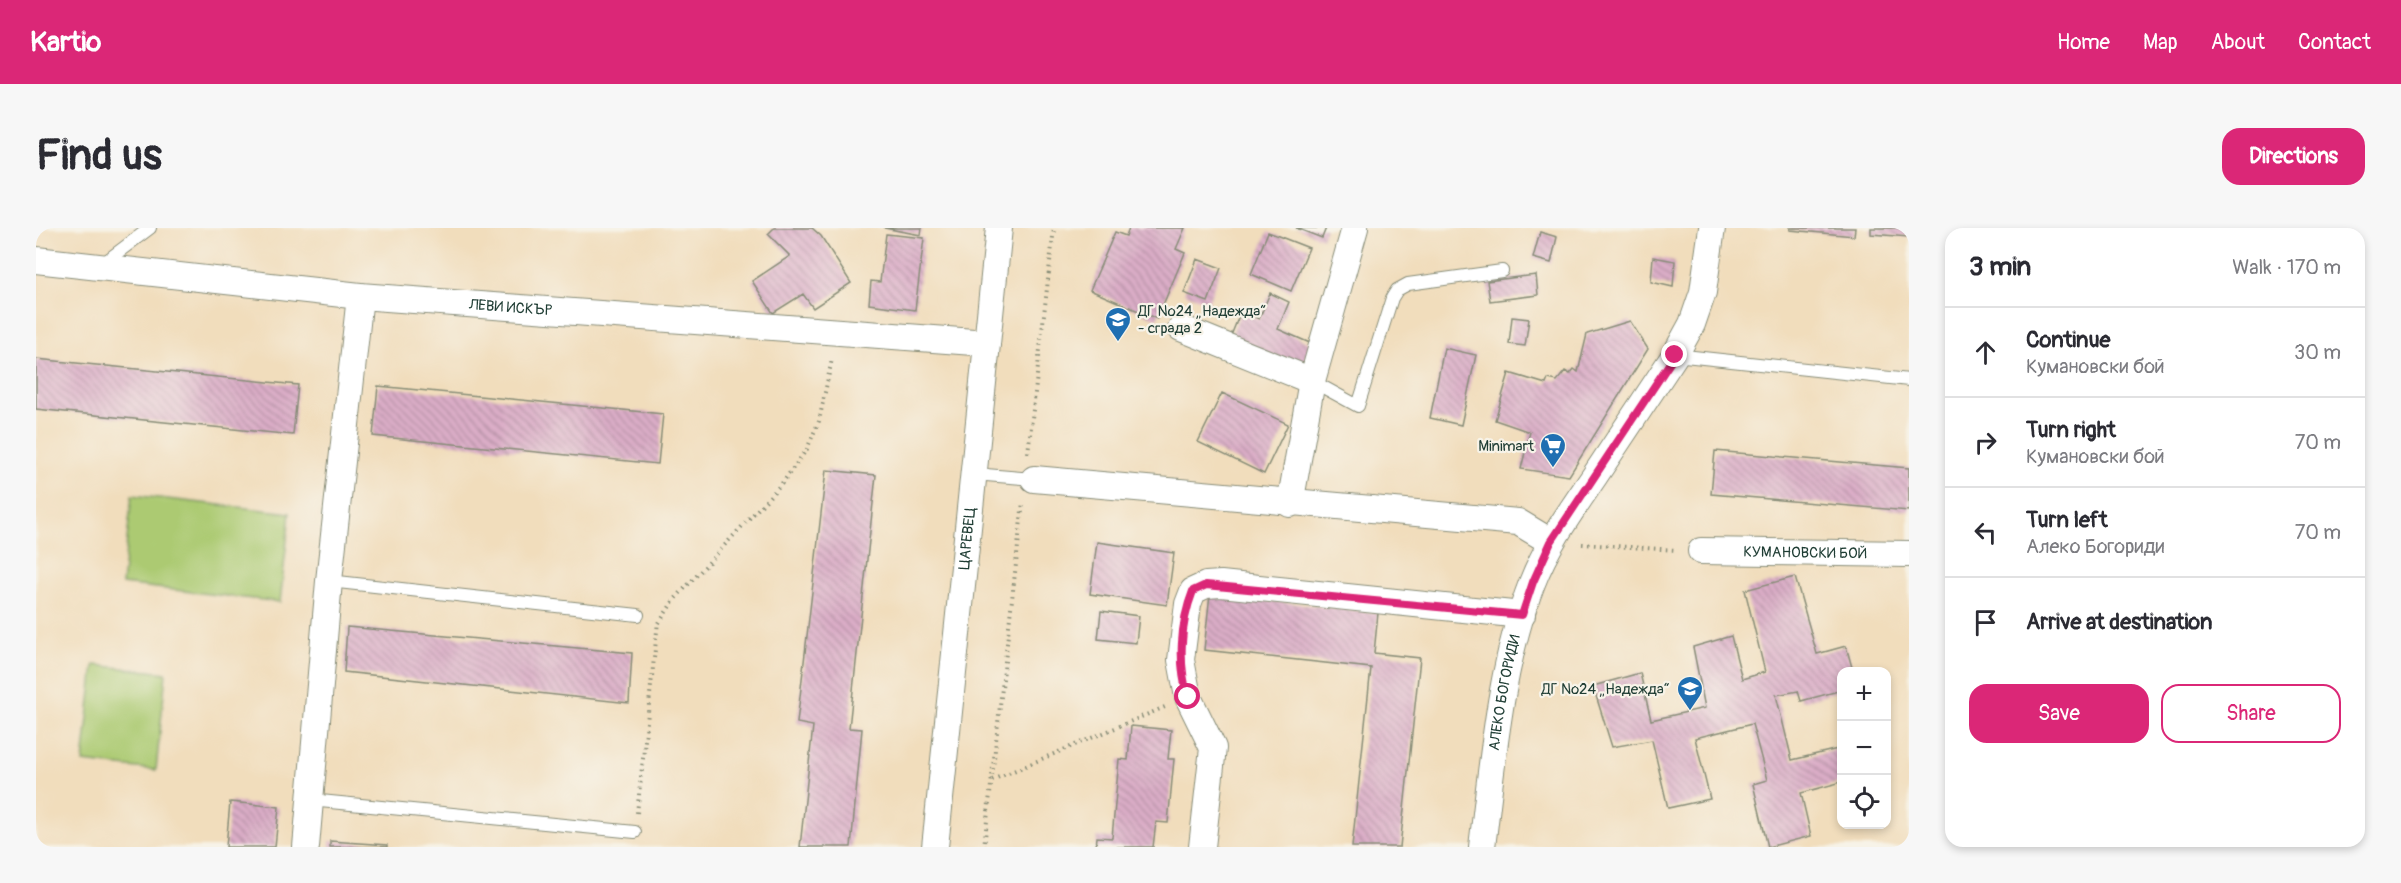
<!DOCTYPE html>
<meta charset="utf-8">
<style>
:root{--surface:#fff;--page:#f7f7f7;--text:#2b2b33;--muted:#7c7c81;--line:#e1e1e2;--accent:#db2777}
body{margin:0;font-family:Pangolin,sans-serif;background:var(--page);color:var(--text)}
.controls{position:absolute;right:18px;bottom:18px;display:grid;overflow:hidden;border-radius:12px;box-shadow:0 3px 9px #0003}
.controls button{width:54px;height:54px;display:grid;place-items:center;padding:0;border:0;border-bottom:2px solid var(--line);background:var(--surface);color:var(--text);font:30px sans-serif}
.stop{position:absolute;width:18px;height:18px;margin:-14px;border:4px solid #db2777;border-radius:50%;background:#fff}
.stop.end{background:#db2777;border-color:#fff;box-shadow:0 2px 6px #0008}
.list{margin:0;padding:0;list-style:none}
h2{display:flex;justify-content:space-between;align-items:center;height:78px;margin:0;padding:0 24px;font-size:26px}
h2 small{font-size:20px;font-weight:400;color:var(--muted)}
.list li{display:grid;grid-template-columns:39px 1fr auto;gap:18px;align-items:center;box-sizing:border-box;height:90px;padding:0 24px;border-top:2px solid var(--line)}
.list b{display:block;font-size:22px;white-space:nowrap}
.list p{margin:0;font-size:20px;white-space:nowrap;color:var(--muted)}
.list em{font-size:20px;font-style:normal;color:var(--muted)}
.actions{display:flex;gap:12px;padding:18px 24px}
.actions a{flex:1;padding:14px 0;border:2px solid var(--accent);border-radius:18px;text-align:center;font-size:21px;color:var(--accent)}
.actions .main{background:var(--accent);color:#fff}
.icon{flex:none;width:33px;height:33px;fill:none;stroke:currentColor;stroke-width:2;stroke-linecap:round;stroke-linejoin:round}
.map{position:relative;flex:none;width:1873px;height:619px;overflow:hidden;border-radius:18px}
header{display:flex;align-items:center;gap:36px;box-sizing:border-box;height:84px;padding:0 30px;background:var(--accent);color:#fff}
header strong{font-size:28px}
nav{display:flex;gap:33px;margin-inline-start:auto;font-size:21px}
.intro{display:flex;align-items:center;justify-content:space-between;box-sizing:border-box;height:144px;padding:0 36px}
h1{margin:0;font-size:42px}
.button{padding:15px 27px;border-radius:18px;background:var(--accent);color:#fff;font-size:21px;font-weight:700}
main{display:flex;gap:36px;padding:0 36px}
aside{flex:1;background:var(--surface);border-radius:18px;box-shadow:0 3px 9px #0003}
.map>svg:first-child{display:block}
.pitch{fill:#acca72;stroke:#668453;stroke-width:1.5}
.building{fill:url(#building-back-hatch)}
.lines{fill:none;stroke-linecap:round;stroke-linejoin:round}
.service-casing{stroke:#888d78;stroke-width:14}
.minor-casing{stroke:#888d78;stroke-width:28}
.path{stroke:#888d78;stroke-width:4;stroke-dasharray:1.5 4.5;stroke-linecap:butt}
.service{stroke:#fff;stroke-width:12}
.minor{stroke:#fff;stroke-width:26}
.route{stroke:#db2777;stroke-width:8}
.labels{text-anchor:middle;stroke-width:4.5;stroke-linejoin:round;paint-order:stroke}
.street-label{font-size:15px;fill:#1f3d34;stroke:#f7f3e8}
.poi-label{font-size:15px;fill:#1f3d34;stroke:#f7f3e8;text-anchor:end}
</style>
<header>
<strong>Kartio</strong>
<nav><a>Home</a><a>Map</a><a>About</a><a>Contact</a></nav>
</header>
<div class="intro"><h1>Find us</h1><a class="button">Directions</a></div>
<main>
<div class="map">
<svg width="1873" height="619" viewBox="0 0 1873 619">
<defs>
<pattern id="building-back-hatch" width="6" height="6" patternUnits="userSpaceOnUse" patternTransform="scale(1.5)"><rect width="6" height="6" fill="#dbadc7"/><path d="M-1 5l2 2M0 0l6 6M5-1l2 2" fill="none" stroke="#b18ea2"/></pattern>
</defs>
<rect width="100%" height="100%" fill="#f7f3e8"/>
<filter id="ink" filterUnits="userSpaceOnUse"><feTurbulence type="fractalNoise" baseFrequency=".0167" numOctaves="2"/><feDisplacementMap in="SourceGraphic" scale="12" xChannelSelector="R" yChannelSelector="G"/><feConvolveMatrix kernelMatrix="1 2 1 2 8 2 1 2 1" color-interpolation-filters="sRGB"/></filter>
<filter id="wash" filterUnits="userSpaceOnUse"><feTurbulence type="fractalNoise" baseFrequency=".008" numOctaves="4" result="noise"/><feDisplacementMap in="SourceGraphic" scale="24" xChannelSelector="R" yChannelSelector="G"/><feGaussianBlur stdDeviation="1.35" result="paint"/><feColorMatrix in="noise" values="0 0 0 0 0 0 0 0 0 0 0 0 0 0 0 0 0 1.4 0 .05"/><feComposite in="paint" operator="in"/></filter>
<g filter="url(#wash)">
<rect width="100%" height="100%" fill="#f1ddbc"/>
<!-- pitch -->
<path class="pitch" d="M96 267 254 285 244 374 86 356Z
M58 437 130 445 120 542 47 534Z"/>
<g id="blocks">
<!-- building -->
<path class="building" d="M738 0H776L785 8 815 55 777 80 767 66 737 85 716 53 754 28 732 6Z
M848 0H886L885 7Z
M1093 0H1149L1140 21 1149 25 1121 91 1054 62 1079 4 1090 8Z
M1260 0H1290L1286 10Z
M1754 0H1819L1818 8 1754 2Z
M1835 0H1873V9L1835 6Z
M1232 4 1273 20 1255 63 1215 46Z
M1504 4 1521 9 1515 35 1497 30Z
M850 6 888 10 879 82 833 76 835 53 844 54Z
M1617 29 1639 33 1637 59 1615 54Z
M1161 31 1185 40 1172 74 1148 65Z
M1500 47 1502 67 1454 73 1451 53Z
M1234 65 1253 74 1242 101 1276 116 1266 141 1194 110 1205 83 1223 91Z
M1476 89 1493 91 1489 118 1473 116Z
M1594 93 1612 121 1533 248 1485 241 1494 204 1459 192 1473 145 1510 156 1512 151 1521 153 1529 143 1534 146 1538 141 1542 144 1551 106Z
M1408 120 1440 127 1425 197 1394 190Z
M0 131 262 157 257 207 0 181Z
M342 158 627 186 622 236 337 208Z
M1186 165 1252 196 1228 246 1162 214Z
M1679 223 1873 240V283L1675 266Z
M790 242 840 247 813 500 826 501 815 619H764L777 498 761 495Z
M1061 314 1138 325 1131 377 1054 366Z
M1759 349 1781 426 1810 418 1817 443H1806V462L1765 473 1762 463 1740 467 1756 532 1806 520V554L1765 565 1775 608 1732 619 1717 556 1731 552 1716 496 1659 510 1674 571 1632 580 1616 512 1576 519 1557 458 1604 445 1615 492 1669 480 1657 419 1695 408 1706 451 1729 444 1709 362Z
M1174 366 1342 385 1338 425 1384 430 1364 619H1316L1335 440 1168 422Z
M1065 383 1103 388 1100 415 1062 411Z
M311 399 596 425 593 475 308 444Z
M1095 498 1135 502 1132 531H1138L1132 595 1120 594 1117 619H1060L1061 609 1076 610 1083 531 1092 532Z
M194 574 243 579 239 619H190Z
M294 613 351 617V619H294Z"/>
</g>
</g>
<g filter="url(#ink)">
<use href="#blocks" fill-opacity="0" stroke="#888d78" stroke-width="1.5"/>
<g class="lines">
<defs>
<path id="service" d="M65 37 114 0
M1639 127 1873 152
M1276 153 1322 178 1356 70 1361 62 1372 56 1466 43
M938 246 998 251
M293 353 602 387
M274 572 599 604"/>
<g id="minor">
<path id="s1" d="M0 32 324 68 951 115"/>
<path d="M1145 100 1276 153"/>
<path d="M998 251 1482 294 1515 314"/>
<path d="M1254 276 1276 153 1319 0"/>
<path id="s2" d="M1665 323 1873 326"/>
<path d="M270 619 293 353 324 68"/>
<path id="s3" d="M899 619 963 0"/>
<path d="M1166 619 1177 520 1152 469 1145 432 1152 376 1157 363 1170 357 1185 356 1486 387"/>
<path id="s4" d="M1446 619C1457 531 1464 438 1496 355 1511 316 1535 283 1558 249 1585 208 1612 168 1639 127L1656 96 1667 64 1676 0"/>
</g>
</defs>
<!-- service casing -->
<use href="#service" class="service-casing"/>
<!-- minor casing -->
<use href="#minor" class="minor-casing"/>
<!-- path -->
<path class="path" d="M992 225 1018 0
M1546 316 1641 322
M623 395 638 372 747 254 771 221 783 193 796 131
M956 552 1129 479
M601 585 622 394
M948 619 987 274"/>
<!-- service -->
<use href="#service" class="service"/>
<!-- minor -->
<use href="#minor" class="minor"/>
</g>
</g>
<g class="lines" filter="url(#ink)">
<!-- route -->
<path class="route" d="M1152 469C1142 436 1144 396 1157 363L1170 357 1486 387 1497 354 1515 314 1639 127"/>
</g>
<!-- icons -->
<defs>
<symbol id="school-pin" viewBox="-11 -11 22 30"><path d="M0 17L-7.5 6A9.5 9.5 0 1 1 7.5 6Z" fill="#1f6fb2" stroke="#f7f3e8"/><path d="M0-5L7-2L0 1L-7-2ZM-4 1L0 2.5L4 1V4Q0 6-4 4Z" fill="#fff"/></symbol>
<symbol id="supermarket-pin" viewBox="-11 -11 22 30"><path d="M0 17L-7.5 6A9.5 9.5 0 1 1 7.5 6Z" fill="#1f6fb2" stroke="#f7f3e8"/><path d="M-6-5.5h2.5l.6 2H6L4.5 2H-2.5L-4.4-4H-6ZM-1.5 3.2a1.3 1.3 0 1 0 .1 0ZM3 3.2a1.3 1.3 0 1 0 .1 0Z" fill="#fff"/></symbol>
</defs>
<g fill-rule="evenodd">
<use href="#school-pin" x="1067" y="77" width="30" height="40"/>
<use href="#supermarket-pin" x="1502" y="203" width="30" height="40"/>
<use href="#school-pin" x="1639" y="446" width="30" height="40"/>
</g>
<g class="labels">
<!-- street labels -->
<g class="street-label">
<text dy="5" stroke="none"><textPath href="#s1" startOffset="477">ЛЕВИ ИСКЪР</textPath></text>
<text dy="5" stroke="none"><textPath href="#s3" startOffset="310">ЦАРЕВЕЦ</textPath></text>
<text dy="5" stroke="none"><textPath href="#s2" startOffset="104">КУМАНОВСКИ БОЙ</textPath></text>
<text dy="5" stroke="none"><textPath href="#s4" startOffset="156">АЛЕКО БОГОРИДИ</textPath></text>
</g>
<!-- poi labels -->
<g class="poi-label">
<text x="1102" y="88" text-anchor="start">ДГ №24 „Надежда“<tspan x="1102" dy="17">- сграда 2</tspan></text>
<text x="1498" y="223">Minimart</text>
<text x="1634" y="466">ДГ №24 „Надежда“</text>
</g>
</g>
</svg>
<div class="controls">
<button>+</button>
<button>−</button>
<button><svg class="icon" aria-label="locate" viewBox="0 0 24 24"><circle cx="12" cy="12" r="6"/><path d="M12 2v4M12 18v4M2 12h4M18 12h4"/></svg></button>
</div>
<div class="stop" style="left:1152px;top:469px"></div>
<div class="stop end" style="left:1639px;top:127px"></div>
</div>
<aside>
<h2>3 min<small>Walk · 170 m</small></h2>
<ul class="list">
<li><svg class="icon" aria-label="ahead" viewBox="0 0 24 24"><path d="M12 20V5M6 11l6-6 6 6"/></svg><div><b>Continue</b><p>Кумановски бой</p></div><em>30 m</em></li>
<li><svg class="icon" aria-label="right" viewBox="0 0 24 24"><path d="M7 20v-9h11M14 6l5 5-5 5"/></svg><div><b>Turn right</b><p>Кумановски бой</p></div><em>70 m</em></li>
<li><svg class="icon" aria-label="left" viewBox="0 0 24 24"><path d="M17 20v-9H6M10 6l-5 5 5 5"/></svg><div><b>Turn left</b><p>Алеко Богориди</p></div><em>70 m</em></li>
<li><svg class="icon" aria-label="arrive" viewBox="0 0 24 24"><path d="M6 21V4h12l-3 4 3 4H6"/></svg><div><b>Arrive at destination</b></div></li>
</ul>
<div class="actions"><a class="main">Save</a><a>Share</a></div>
</aside>
</main>
